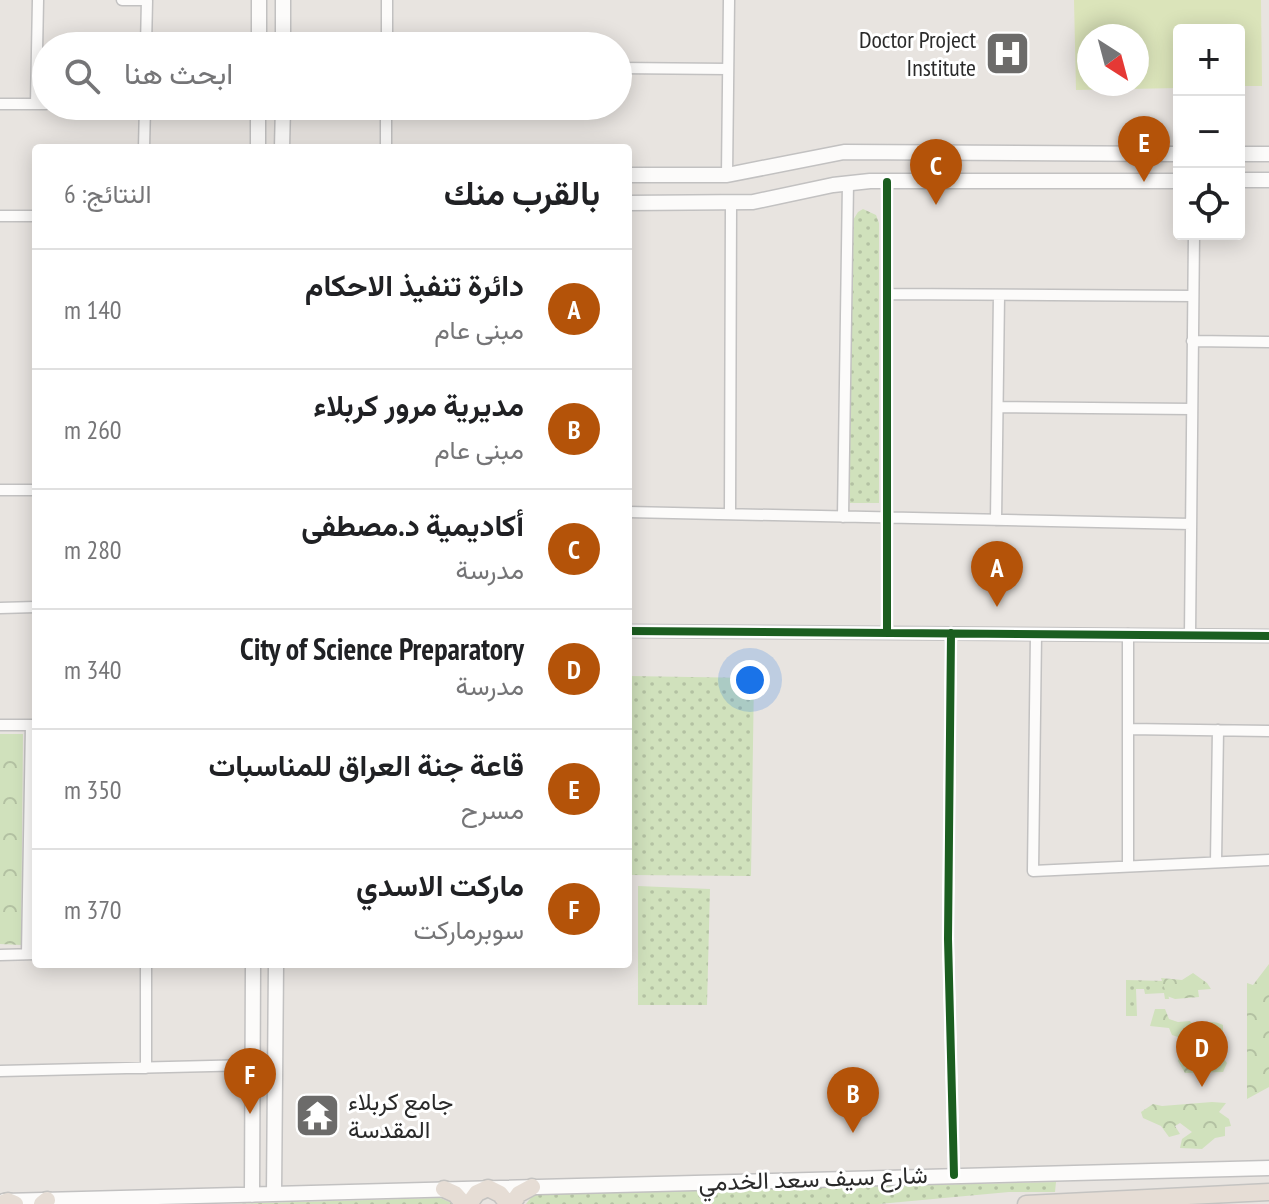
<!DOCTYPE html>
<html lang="ar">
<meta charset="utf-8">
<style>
:root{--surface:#fff;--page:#f2f2f2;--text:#202124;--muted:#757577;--line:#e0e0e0;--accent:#b45309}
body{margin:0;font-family:"PT Sans Narrow",Vazirmatn,sans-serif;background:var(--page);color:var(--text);direction:rtl}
.controls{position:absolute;right:24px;top:24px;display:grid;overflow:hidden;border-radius:8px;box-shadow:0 4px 20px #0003}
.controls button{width:72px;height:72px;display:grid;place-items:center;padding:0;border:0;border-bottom:2px solid var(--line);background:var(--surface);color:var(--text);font:40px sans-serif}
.compass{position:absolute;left:1077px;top:24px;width:72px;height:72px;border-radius:50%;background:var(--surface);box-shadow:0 4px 20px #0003;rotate:144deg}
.you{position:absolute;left:750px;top:680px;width:28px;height:28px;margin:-20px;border:6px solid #fff;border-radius:50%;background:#1a73e8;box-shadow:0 0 0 12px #1a73e833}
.badge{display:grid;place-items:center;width:52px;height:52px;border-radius:50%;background:var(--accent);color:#fff;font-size:26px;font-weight:700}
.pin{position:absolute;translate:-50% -66px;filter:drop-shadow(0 2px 4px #0008)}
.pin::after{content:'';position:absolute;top:42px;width:28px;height:24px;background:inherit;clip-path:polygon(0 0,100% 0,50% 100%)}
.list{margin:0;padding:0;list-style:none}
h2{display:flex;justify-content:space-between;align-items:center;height:104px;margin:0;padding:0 32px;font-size:34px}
h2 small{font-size:26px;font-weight:400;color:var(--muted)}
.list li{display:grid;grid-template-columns:52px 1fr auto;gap:24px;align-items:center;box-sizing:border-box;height:120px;padding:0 32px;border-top:2px solid var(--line)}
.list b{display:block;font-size:30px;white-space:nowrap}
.list p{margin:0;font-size:26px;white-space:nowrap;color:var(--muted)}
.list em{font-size:26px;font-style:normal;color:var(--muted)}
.icon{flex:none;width:44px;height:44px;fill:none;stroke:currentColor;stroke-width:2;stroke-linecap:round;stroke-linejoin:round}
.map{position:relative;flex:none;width:1269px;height:1204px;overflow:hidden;direction:ltr}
.search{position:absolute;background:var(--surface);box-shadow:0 4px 20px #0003;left:32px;top:32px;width:600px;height:88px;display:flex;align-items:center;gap:20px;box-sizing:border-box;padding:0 28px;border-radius:44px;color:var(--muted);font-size:30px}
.panel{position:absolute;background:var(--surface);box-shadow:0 4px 20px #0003;left:32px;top:144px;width:600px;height:824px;border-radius:8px;direction:rtl}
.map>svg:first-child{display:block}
.grass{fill:url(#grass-dots)}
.forest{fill:url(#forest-crowns)}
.pitch{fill:#dbe4ba;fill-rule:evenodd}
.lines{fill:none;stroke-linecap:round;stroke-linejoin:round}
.minor-casing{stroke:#c2c1c1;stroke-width:13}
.tertiary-casing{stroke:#c2c1c1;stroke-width:15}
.secondary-casing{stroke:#c2c1c1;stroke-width:17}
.trunk-casing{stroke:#c4c3c1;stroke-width:19}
.minor{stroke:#fcfbfa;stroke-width:10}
.tertiary{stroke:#fcfbfa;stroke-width:12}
.secondary{stroke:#fcfbfa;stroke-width:14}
.trunk{stroke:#e6ddd5;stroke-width:16}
.cycleway-casing{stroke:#fff;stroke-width:13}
.cycleway{stroke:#1b5e20;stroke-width:8}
.labels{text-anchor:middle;stroke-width:6;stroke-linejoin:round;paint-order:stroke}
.poi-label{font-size:24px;fill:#2a2a2a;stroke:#fff;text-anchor:end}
.street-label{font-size:24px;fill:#2a2a2a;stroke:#fff}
</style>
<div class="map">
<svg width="1269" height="1204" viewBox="0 0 1269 1204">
<defs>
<pattern id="grass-dots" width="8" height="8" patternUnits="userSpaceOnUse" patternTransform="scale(2)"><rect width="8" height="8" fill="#d0e1bc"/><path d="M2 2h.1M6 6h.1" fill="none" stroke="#b3c1a2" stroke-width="1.8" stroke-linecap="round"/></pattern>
<pattern id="forest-crowns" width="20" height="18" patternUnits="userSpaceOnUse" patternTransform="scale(2)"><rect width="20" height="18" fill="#d0e1bc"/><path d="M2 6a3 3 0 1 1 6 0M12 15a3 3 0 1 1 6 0" fill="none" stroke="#b3c1a2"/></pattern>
</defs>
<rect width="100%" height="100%" fill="#e8e4e0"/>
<!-- grass -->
<path class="grass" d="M863 209 876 215 879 223V503H850L847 230 858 212Z
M628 676 754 678 751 876 628 875Z
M638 886 710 889 707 1005H638Z
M1126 980 1166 981 1169 999H1165L1164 993 1145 994 1144 989H1136L1137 1016H1126Z
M1056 1182 1055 1192H1009L879 1204H526L533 1195 539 1194Z
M440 1198 454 1204H229Z"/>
<!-- forest -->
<path class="forest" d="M0 734H23L21 945 0 944Z
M1269 964V1087L1247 1099V983L1253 985Z
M1193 973 1207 983 1211 989 1198 990 1199 997 1175 999 1167 996 1161 978 1182 980Z
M1155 1009H1165L1169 1019 1178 1022 1190 1021 1194 1026C1204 1023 1213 1019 1223 1025V1034L1178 1037 1172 1035 1169 1028 1150 1026Z
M1180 1054H1220L1227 1063 1223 1072 1185 1073 1178 1061Z
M1212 1102 1226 1103 1219 1112 1229 1119 1231 1126 1225 1127V1136L1215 1138 1202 1149 1180 1148 1182 1139 1192 1132 1180 1123 1175 1126 1180 1134 1169 1137 1161 1126 1143 1118 1141 1112 1153 1104 1162 1106Z"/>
<!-- pitch -->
<path class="pitch" d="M1074 0H1261L1262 86H1239V30H1179V88L1076 90ZM1089 36H1137V84H1089Z"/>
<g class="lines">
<defs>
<path id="minor" d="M122 0H147
M146 46 147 0
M387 46V0
M618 68 728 69
M0 104H46
M36 104 38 0
M144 148 145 106
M386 148V106
M727 175 729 0
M887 182V633
M0 216H36
M887 294 1193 296
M1192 341 1269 342
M998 407 1191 409
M0 490H36
M628 512 1191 524
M730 514 731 204
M843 517 848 183
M996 520 999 295
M0 608 36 607
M951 633 948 939 954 1175
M1036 634 1033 871 1269 860
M1128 634V866
M1190 635 1194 234
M0 725H36
M1128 729 1269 731
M1216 862 1218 730
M27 954 31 725
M0 955 36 954
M146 1068V964
M0 1071 253 1065"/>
<path id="tertiary" d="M628 631 1269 636"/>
<path id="secondary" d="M259 46V0
M283 46V0
M258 148V106
M282 148 283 106
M1239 154H1269
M628 175H727L844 152 1179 154
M1239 180H1269
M628 203 753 202 833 185 870 181H1179
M274 1194 276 964
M252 1195 253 964
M4 1201 1269 1168"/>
<path id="trunk" d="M444 1189 455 1194 464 1204
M0 1204 8 1201 15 1204
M42 1204 47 1200
M469 1204 477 1193 488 1188 500 1194 508 1204
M512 1204 519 1194 532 1187
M1026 1204 1269 1192"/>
</defs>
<!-- minor casing -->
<use href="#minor" class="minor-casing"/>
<!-- tertiary casing -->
<use href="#tertiary" class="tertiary-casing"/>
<!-- secondary casing -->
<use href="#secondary" class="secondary-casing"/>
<!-- trunk casing -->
<use href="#trunk" class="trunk-casing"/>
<!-- minor -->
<use href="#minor" class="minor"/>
<!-- tertiary -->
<use href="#tertiary" class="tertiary"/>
<!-- secondary -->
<use href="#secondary" class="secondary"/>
<!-- trunk -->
<use href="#trunk" class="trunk"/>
<defs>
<path id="cycleway" d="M887 182V633
M628 631 1269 636
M951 633 948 939 954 1175"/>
</defs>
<!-- cycleway casing -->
<use href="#cycleway" class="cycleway-casing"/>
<!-- cycleway -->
<use href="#cycleway" class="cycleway"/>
</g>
<!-- icons -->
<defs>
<symbol id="hospital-square" viewBox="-11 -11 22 22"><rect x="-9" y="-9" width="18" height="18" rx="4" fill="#6c6b6a" stroke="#fff"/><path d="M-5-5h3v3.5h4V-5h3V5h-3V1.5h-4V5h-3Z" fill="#fff"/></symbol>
<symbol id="temple-square" viewBox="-11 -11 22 22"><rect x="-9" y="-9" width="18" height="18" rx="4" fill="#6c6b6a" stroke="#fff"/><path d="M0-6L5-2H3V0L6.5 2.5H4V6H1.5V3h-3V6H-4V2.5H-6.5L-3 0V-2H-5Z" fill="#fff"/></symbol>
</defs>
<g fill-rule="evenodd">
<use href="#hospital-square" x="982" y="28" width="51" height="51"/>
<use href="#temple-square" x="292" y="1090" width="51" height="51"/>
</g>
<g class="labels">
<!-- poi labels -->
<g class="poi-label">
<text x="976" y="48">Doctor Project<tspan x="976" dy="28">Institute</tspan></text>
<text x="348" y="1110" text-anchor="start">جامع كربلاء<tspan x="348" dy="28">المقدسة</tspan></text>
</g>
<!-- street labels -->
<g class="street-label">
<text transform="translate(813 1179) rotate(-2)" y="8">شارع سيف سعد الخدمي</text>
</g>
</g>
</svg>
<div class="controls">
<button>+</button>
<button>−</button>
<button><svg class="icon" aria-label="locate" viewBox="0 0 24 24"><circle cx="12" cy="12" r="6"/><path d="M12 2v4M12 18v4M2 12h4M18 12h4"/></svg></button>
</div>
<svg class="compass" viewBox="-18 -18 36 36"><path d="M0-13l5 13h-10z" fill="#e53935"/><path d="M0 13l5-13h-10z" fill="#757577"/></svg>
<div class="you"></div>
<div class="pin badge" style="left:997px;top:607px">A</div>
<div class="pin badge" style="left:853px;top:1133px">B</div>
<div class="pin badge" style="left:936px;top:205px">C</div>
<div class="pin badge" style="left:1202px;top:1087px">D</div>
<div class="pin badge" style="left:1144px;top:182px">E</div>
<div class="pin badge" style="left:250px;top:1114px">F</div>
<div class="search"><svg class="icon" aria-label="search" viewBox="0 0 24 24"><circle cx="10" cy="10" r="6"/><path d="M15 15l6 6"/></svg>ابحث هنا</div>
<section class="panel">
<h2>بالقرب منك<small>النتائج: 6</small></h2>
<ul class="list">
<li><span class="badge">A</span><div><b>دائرة تنفيذ الاحكام</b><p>مبنى عام</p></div><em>140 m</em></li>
<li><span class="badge">B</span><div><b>مديرية مرور كربلاء</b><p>مبنى عام</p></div><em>260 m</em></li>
<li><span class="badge">C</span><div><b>أكاديمية د.مصطفى</b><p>مدرسة</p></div><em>280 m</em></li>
<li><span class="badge">D</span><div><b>City of Science Preparatory</b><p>مدرسة</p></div><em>340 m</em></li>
<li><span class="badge">E</span><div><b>قاعة جنة العراق للمناسبات</b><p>مسرح</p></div><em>350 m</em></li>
<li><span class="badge">F</span><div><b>ماركت الاسدي</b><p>سوبرماركت</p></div><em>370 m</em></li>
</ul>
</section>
</div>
